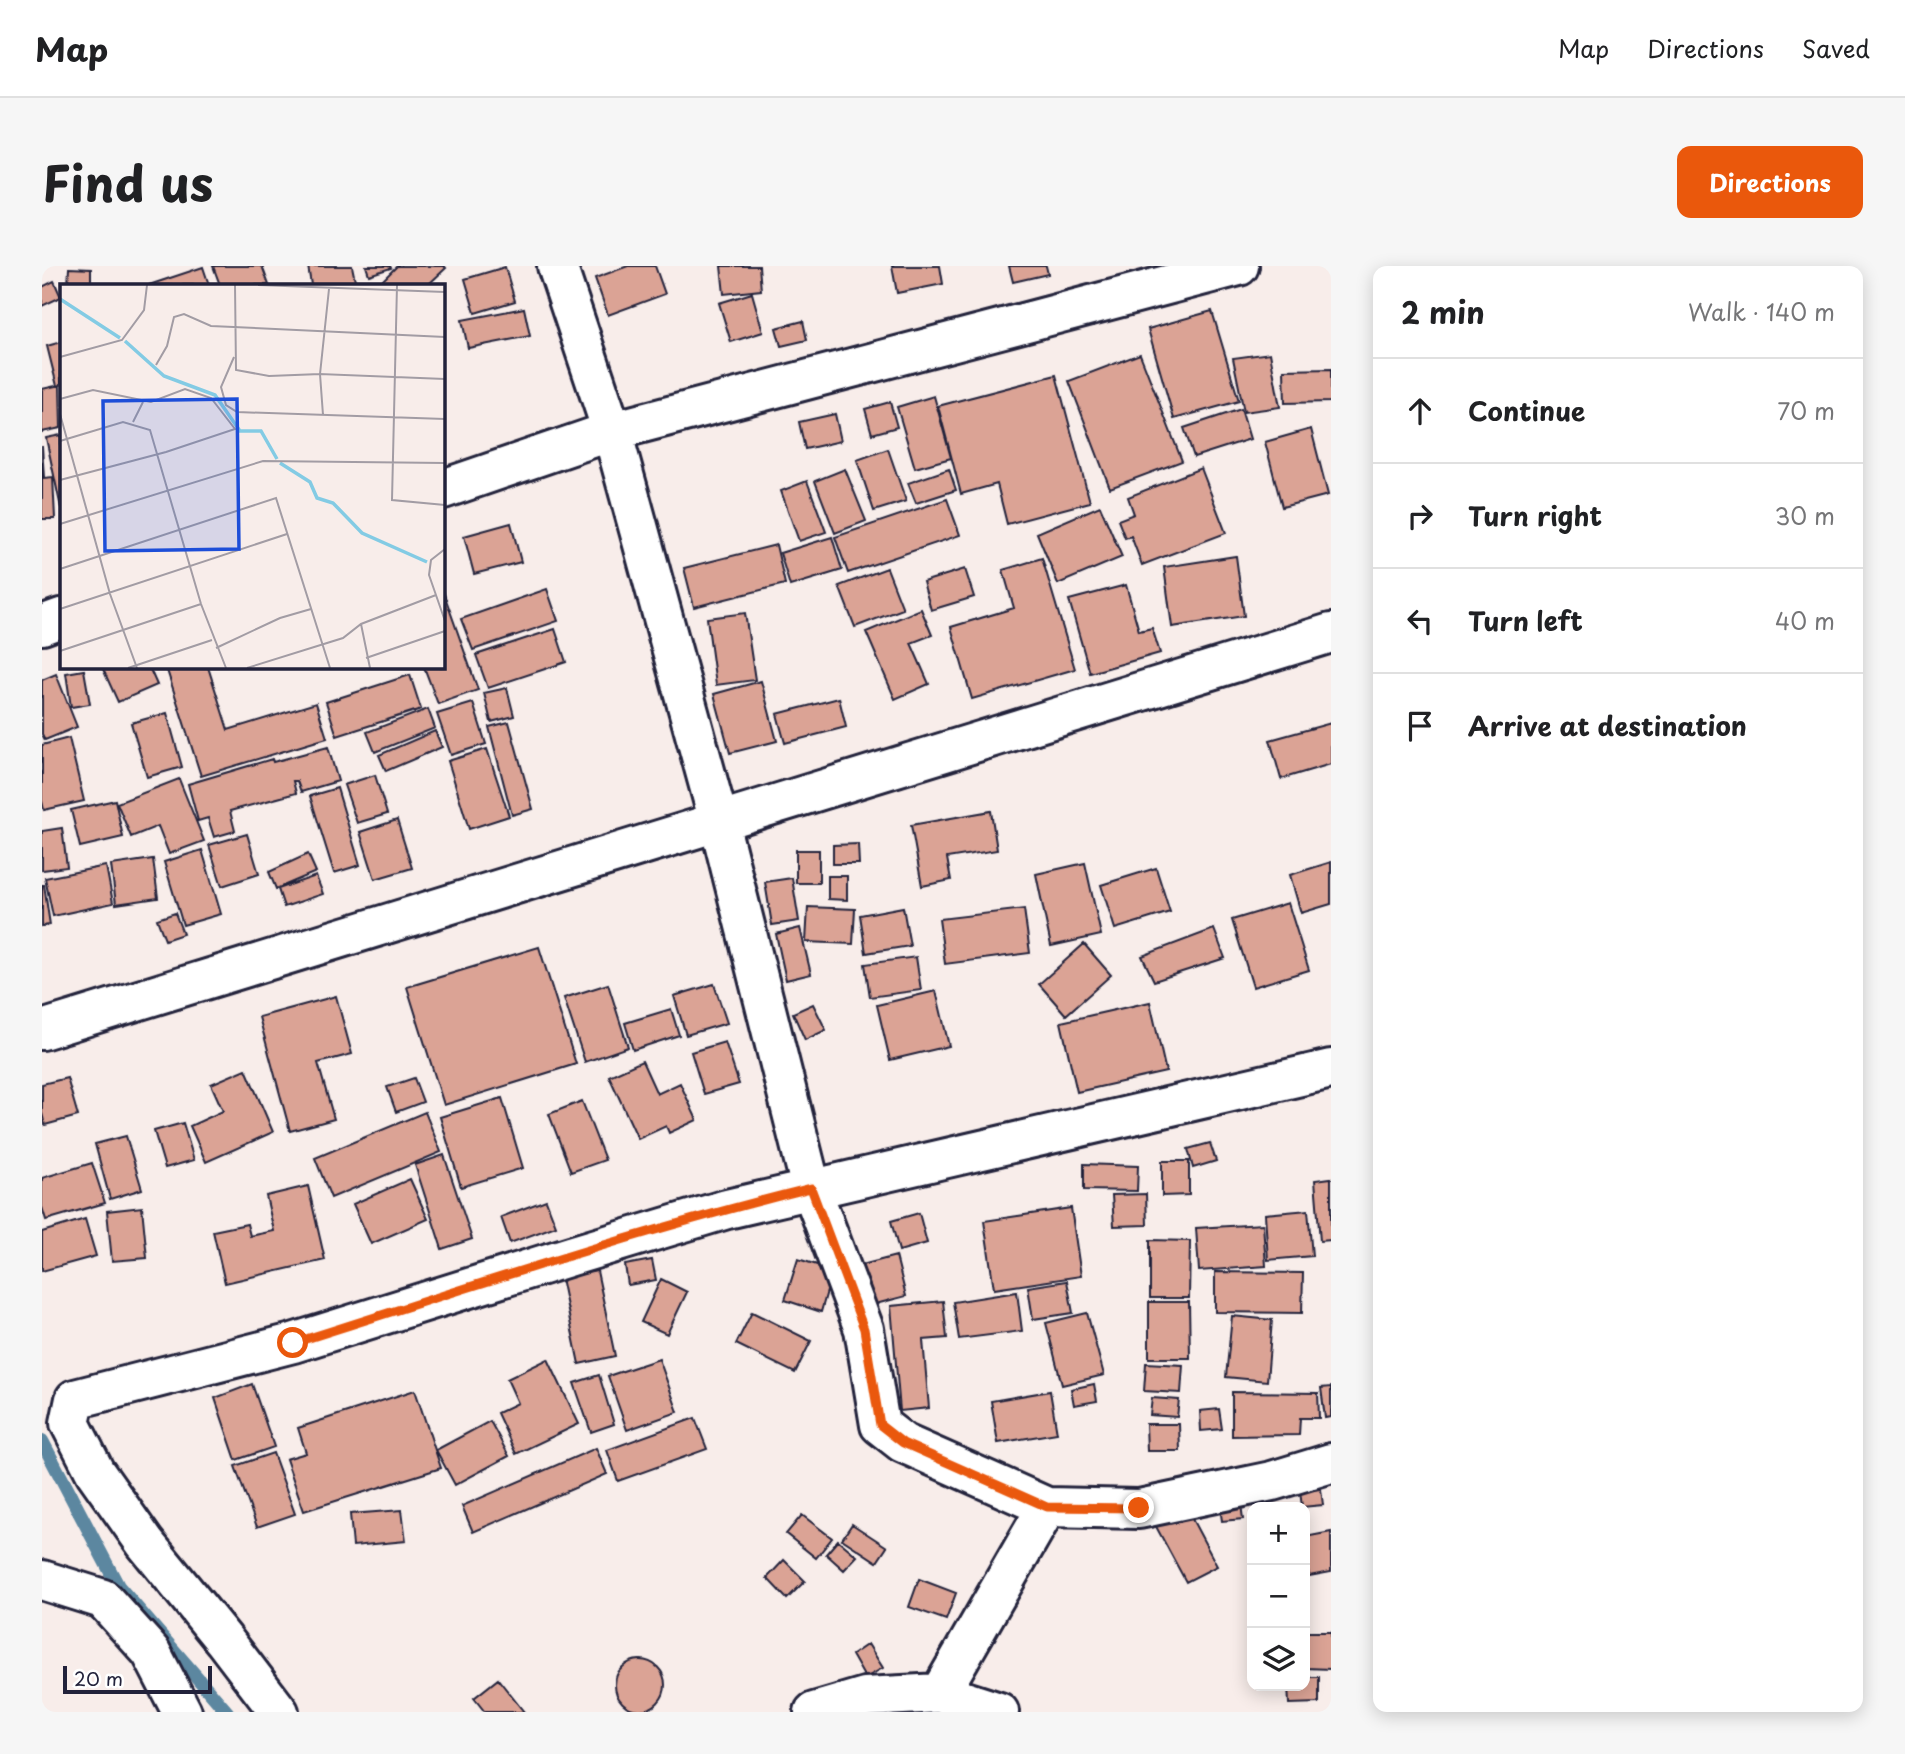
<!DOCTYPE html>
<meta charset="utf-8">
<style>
:root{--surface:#fff;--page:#f6f6f6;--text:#202124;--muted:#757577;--line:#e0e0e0;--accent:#ea580c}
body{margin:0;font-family:"Playpen Sans",sans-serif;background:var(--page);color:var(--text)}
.controls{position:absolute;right:21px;bottom:21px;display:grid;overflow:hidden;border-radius:14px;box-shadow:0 4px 18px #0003}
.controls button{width:63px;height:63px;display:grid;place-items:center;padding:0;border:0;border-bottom:2px solid var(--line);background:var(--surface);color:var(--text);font:35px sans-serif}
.scale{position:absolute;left:21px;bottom:18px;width:149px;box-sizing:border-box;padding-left:7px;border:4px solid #22223b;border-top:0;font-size:19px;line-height:24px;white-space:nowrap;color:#22223b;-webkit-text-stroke:5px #fff;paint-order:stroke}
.stop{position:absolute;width:21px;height:21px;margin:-16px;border:5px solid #ea580c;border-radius:50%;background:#fff}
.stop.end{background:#ea580c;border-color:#fff;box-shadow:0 2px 7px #0008}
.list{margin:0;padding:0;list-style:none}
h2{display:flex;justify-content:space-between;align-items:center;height:91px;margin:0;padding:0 28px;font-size:30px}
h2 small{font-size:23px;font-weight:400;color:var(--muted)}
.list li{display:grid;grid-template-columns:46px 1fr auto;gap:21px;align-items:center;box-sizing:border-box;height:105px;padding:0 28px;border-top:2px solid var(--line)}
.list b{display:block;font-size:26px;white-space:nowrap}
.list em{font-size:23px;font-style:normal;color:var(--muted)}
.icon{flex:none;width:38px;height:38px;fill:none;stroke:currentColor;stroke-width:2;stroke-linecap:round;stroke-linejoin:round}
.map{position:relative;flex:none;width:1289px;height:1446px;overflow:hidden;border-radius:14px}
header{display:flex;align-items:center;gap:42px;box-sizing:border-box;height:98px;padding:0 35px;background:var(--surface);border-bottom:2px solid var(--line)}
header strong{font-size:33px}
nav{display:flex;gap:38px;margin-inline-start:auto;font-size:24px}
.intro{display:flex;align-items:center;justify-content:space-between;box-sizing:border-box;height:168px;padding:0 42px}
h1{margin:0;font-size:49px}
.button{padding:18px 32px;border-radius:14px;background:var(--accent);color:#fff;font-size:24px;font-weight:700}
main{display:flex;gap:42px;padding:0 42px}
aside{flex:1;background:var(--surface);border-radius:14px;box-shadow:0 4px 18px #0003}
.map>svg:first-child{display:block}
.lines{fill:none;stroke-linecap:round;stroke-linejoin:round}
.stream{stroke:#5c87a0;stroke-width:14}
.building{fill:#dba395;stroke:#22223b;stroke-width:2}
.street-casing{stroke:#22223b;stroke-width:44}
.street{stroke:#fff;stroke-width:38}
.route{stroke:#ea580c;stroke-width:9}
.inset-river{fill:none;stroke:#83cbe4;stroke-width:3.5}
.inset-road{fill:none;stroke:#a29ca4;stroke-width:2}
.view{fill:#1d4ed8;fill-opacity:0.15;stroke:#1d4ed8;stroke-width:3.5}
.inset-edge{fill:none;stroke:#22223b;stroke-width:3.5}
</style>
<header>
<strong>Map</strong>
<nav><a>Map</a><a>Directions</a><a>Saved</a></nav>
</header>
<div class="intro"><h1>Find us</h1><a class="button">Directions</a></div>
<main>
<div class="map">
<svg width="1289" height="1446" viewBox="0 0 1289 1446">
<rect width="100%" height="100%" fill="#f8edea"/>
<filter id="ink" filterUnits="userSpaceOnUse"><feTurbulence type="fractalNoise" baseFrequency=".0143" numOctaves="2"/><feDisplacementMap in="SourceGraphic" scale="14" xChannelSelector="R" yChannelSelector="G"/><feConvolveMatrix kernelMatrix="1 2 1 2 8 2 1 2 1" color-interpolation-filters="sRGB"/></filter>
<g filter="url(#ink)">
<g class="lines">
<!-- stream -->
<path class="stream" d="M0 1175 76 1320 185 1446"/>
</g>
<!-- building -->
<path class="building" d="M171 0H220L227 19H178Z
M266 0H310L314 19H269Z
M324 0H348L349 2 327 9Z
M355 0H402L404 2 387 18 389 19H336Z
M586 0H613L623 28 566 49 553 12Z
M679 0H717L719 24 682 28Z
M850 0H898L901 18 855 27Z
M967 0H1004L1006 8 971 16Z
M161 1 167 19H107Z
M463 1 473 35 433 47 423 13Z
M27 2 49 3V19H26Z
M12 15 19 31 0 40V21Z
M710 27 721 66 689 76 677 37Z
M482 42 488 70 426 82 420 54Z
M1170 45 1197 135 1132 153 1106 63Z
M761 55 765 74 739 80 734 62Z
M19 76V119L15 120 5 80Z
M1228 87 1238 141 1202 146 1191 92Z
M1098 88 1140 195 1068 222 1027 115Z
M1289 103V136L1243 137 1242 104Z
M1014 109 1048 236 965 258 955 218 919 228 896 140Z
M18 119 19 162 0 166V123Z
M892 130 909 192 873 202 855 141Z
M848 136 855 161 830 168 823 143Z
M1199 143 1208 173 1152 191 1142 162Z
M793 148 799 175 763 183 757 156Z
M1269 163 1286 229 1240 241 1223 176Z
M19 169V242L4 172Z
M0 180 2 212 11 211 13 253H0Z
M846 183 864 235 832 245 815 194Z
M1159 202 1184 267 1100 299 1089 270 1083 272 1076 254 1092 248 1086 231Z
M803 203 824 255 793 267 773 215Z
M907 203 914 224 874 237 866 217Z
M765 215 784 266 757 275 739 225Z
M905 233 918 269 806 307 793 271Z
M1058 240 1080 291 1016 318 995 267Z
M469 257 479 296 432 308 422 270Z
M790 271 800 304 748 320 738 287Z
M734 279 743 318 652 341 642 302Z
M1194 290 1202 350 1130 361 1122 301Z
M1000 292 1033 403 930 433 909 361 972 342 961 304Z
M845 302 861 343 813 361 797 320Z
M923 303 932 331 889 344 881 316Z
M1084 319 1097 365 1110 362 1118 387 1048 407 1027 334Z
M505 323 516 355 431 384 419 353Z
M401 325 436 424 396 438 382 401H401Z
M879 343 890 369 869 377 887 418 853 433 824 366Z
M703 347 713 414 674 419 665 352Z
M513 363 524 396 446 422 434 389Z
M60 401H107L115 419 76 436Z
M124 401H166L186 464 274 437 285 472 159 510Z
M42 404 48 438 29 441 24 407Z
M14 408 35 461 3 474 0 468V414Z
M368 409 379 443 295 470 284 436Z
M719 415 735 475 688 487 672 428Z
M465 422 472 450 449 456 442 427Z
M797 432 804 461 743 477 735 448Z
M431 437 444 478 409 489 395 448Z
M386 443 393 462 333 486 325 466Z
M125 447 140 501 105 511 89 457Z
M467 456 491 543 470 549 447 461Z
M1289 457V498L1239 513 1228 474Z
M393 465 400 481 344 505 337 489Z
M27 472 42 535 2 544 0 535V479Z
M286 481 296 515 259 526 255 515H251L254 527 188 545 193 565 172 571 166 552 156 555 146 518 230 493 231 496Z
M445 483 467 550 427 563 406 495Z
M333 509 345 548 315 557 302 519Z
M137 513 162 575 127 588 116 560 89 571 75 537Z
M295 522 318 599 292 607 268 530Z
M73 534 81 571 38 581 29 544Z
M949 545 955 584 905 592 909 614 880 620 869 559Z
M355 554 370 602 333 613 318 566Z
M20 562 25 601 0 604V565Z
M205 568 217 608 180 620 167 579Z
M816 578 817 598H791V579Z
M160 584 179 648 141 659 122 596Z
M754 584H777V617H754Z
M266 588 274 606 234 623 227 606Z
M111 593 116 632 74 638 69 599Z
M1289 596V638L1259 647 1248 609Z
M1043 597 1059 669 1009 680 994 608Z
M64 600 71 637 11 650 3 612Z
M1114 602 1128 646 1073 663 1059 619Z
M274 610 281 628 242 641 236 623Z
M786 610H805V634L786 633Z
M750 612 757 655 730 659 723 616Z
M0 619H2L8 659 0 660Z
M1246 637 1267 704 1211 721 1190 654Z
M766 641 813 643 811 678 764 676Z
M861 641 868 680 824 687 818 649Z
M982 643 988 687 903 698 897 653Z
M133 647 141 668 123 674 115 653Z
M758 662 769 708 744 714 734 668Z
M1172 663 1183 692 1112 715 1100 690Z
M1042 678 1069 709 1024 749 997 718Z
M497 681 534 798 402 839 365 721Z
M874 691 879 724 828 731 823 698Z
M566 718 586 781 543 796 522 732Z
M672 718 685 757 644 769 632 730Z
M894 725 907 780 848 794 835 739Z
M294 730 310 788 276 797 292 853 248 865 217 751Z
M1108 736 1124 806 1035 826 1019 756Z
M771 738 784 764 763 774 751 747Z
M629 743 637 769 591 784 583 757Z
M683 776 697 818 662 828 649 786Z
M600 795 615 828 638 817 655 854 627 867 624 860 596 873 567 810Z
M204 803 231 866 164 896 148 860 181 845 169 818Z
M25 812 36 850 3 859 0 847V818Z
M372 812 381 836 354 846 345 821Z
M460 832 481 902 419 921 398 851Z
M540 835 563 894 529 906 507 848Z
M383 846 399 886 289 932 273 892Z
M141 857 152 894 123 902 112 865Z
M84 870 100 923 68 933 53 878Z
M1168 877 1174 895 1151 902 1146 883Z
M402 889 430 973 400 983 373 899Z
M1120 895H1147V929L1120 930Z
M50 897 63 937 4 954 0 941V912Z
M1042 898 1096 900 1095 925 1042 924Z
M1289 912V974L1278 975 1273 914Z
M368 913 386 953 329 978 311 938Z
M266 920 283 994 183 1017 171 965 205 958 208 970 232 965 224 930Z
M1104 928 1105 959 1072 960 1070 929Z
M504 934 514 960 468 977 459 951Z
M100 941 105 992 70 995 65 945Z
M1029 942 1039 1010 952 1023 942 955Z
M1266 944 1270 990 1226 994 1223 948Z
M877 947 885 977 857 985 849 955Z
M43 953 54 990 0 1005V966Z
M1221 958 1224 1000 1157 1005 1154 962Z
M1108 974 1148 975 1147 1032H1108Z
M854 990 864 1030 826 1040 816 1000Z
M756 993 791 1004 779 1046 743 1034Z
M610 994 614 1014 586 1019 583 999Z
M555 1005 573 1090 537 1098 519 1012Z
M1173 1006 1261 1007 1260 1047 1173 1046Z
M619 1013 645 1026 625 1068 599 1056Z
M1025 1015 1031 1047 991 1053 986 1021Z
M975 1026 980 1065 917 1073 911 1036Z
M901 1035 905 1072 881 1074 887 1142 858 1145 849 1040Z
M1107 1036H1147L1148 1092H1107Z
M710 1046 769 1075 753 1107 694 1078Z
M1045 1047 1062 1109 1020 1119 1004 1057Z
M1190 1050 1230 1054 1225 1115 1184 1111Z
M506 1093 537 1158 474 1188 455 1147 476 1137 465 1113Z
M617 1093 636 1146 585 1164 566 1110Z
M1104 1097 1141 1099 1139 1127 1102 1125Z
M557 1109 572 1158 549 1166 532 1117Z
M210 1118 232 1181 194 1194 173 1132Z
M1052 1118 1055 1135 1032 1139 1029 1123Z
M1289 1121V1151L1283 1152 1279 1122Z
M373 1124 399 1202 262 1245 244 1193 264 1187 256 1162Z
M1008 1125 1015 1167 956 1177 949 1135Z
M1190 1126 1276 1127 1277 1152H1258L1257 1169 1190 1170Z
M1110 1132 1137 1134 1135 1151 1108 1149Z
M1177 1143 1180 1163 1159 1165 1158 1145Z
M653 1152 665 1183 576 1215 565 1184Z
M448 1155 467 1190 413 1219 394 1184Z
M1104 1158H1137L1138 1185H1105Z
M554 1182 565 1208 431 1266 420 1240Z
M231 1187 253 1248 215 1261 193 1200Z
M1279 1223 1281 1239 1260 1241 1258 1225Z
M1198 1231 1201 1253 1180 1255 1177 1235Z
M1142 1238 1175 1300 1144 1316 1111 1255Z
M360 1244 364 1275 311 1280 308 1248Z
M760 1249 790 1272 774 1292 744 1268Z
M810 1258 845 1281 835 1296 800 1273Z
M1289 1266V1306L1267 1310 1263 1287V1271Z
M796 1274 815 1290 802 1304 784 1288Z
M742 1294 763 1315 745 1333 725 1312Z
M877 1313 914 1327 904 1354 867 1341Z
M1263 1366H1289V1403L1263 1402Z
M826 1378 841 1402 823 1412 810 1389Z
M573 1419a25 25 0 1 1 50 0a25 25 0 1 1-50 0Z
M1263 1411H1277V1437L1247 1438 1246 1420H1263Z
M456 1413 482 1446H443L432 1432Z"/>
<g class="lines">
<defs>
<path id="street" d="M515 0 570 165 677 556 769 922 822 1063 838 1159 861 1177 1005 1241 1097 1243 1230 1215 1289 1197
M401 223 570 165 1197 0
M0 359 19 352
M0 764 1289 367
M0 1314 61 1333 109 1386 140 1446
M898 1427 1005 1241
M237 1446 182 1374 103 1277 53 1206 28 1157 33 1133 251 1077 529 990 685 943 1289 803
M772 1446 823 1431 898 1427 957 1446"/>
</defs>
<!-- street casing -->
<use href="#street" class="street-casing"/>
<!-- street -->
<use href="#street" class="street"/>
</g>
</g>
<g class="lines" filter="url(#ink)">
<!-- route -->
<path class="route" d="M251 1077C423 1023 594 965 769 922L822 1063 838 1159 861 1177 1005 1241 1097 1242"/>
</g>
<!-- overview -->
<g transform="translate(18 18)">
<rect width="385" height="385" fill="#f8edea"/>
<path class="inset-river" d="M0 15 60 54M65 57 104 92 155 111 180 147H201L217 175M220 179 250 198 257 214 273 219 302 249 367 278"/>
<path class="inset-road" d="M175 1 176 86 209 92 260 90 269 5M198 1 385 8M337 1 332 216 385 221M0 73 62 56 84 26 87 1M174 73 161 103 166 121 177 128 385 135M96 81 107 62 114 33 124 30 151 42 385 53M0 115 33 106 91 118 125 105 151 114 175 145 106 168 0 196M0 130 50 310 77 384M263 131 260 90 385 95M73 138 83 118M0 157 63 138 90 146 141 320 166 384M0 240 203 177 385 179M385 265 371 276 369 291 385 337M0 285 216 214 270 384M0 325 227 250M301 340 310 384M156 364 220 334 251 325M0 367 141 320M306 374 385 347M68 384 152 356M187 384 283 354 301 340 376 311"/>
<path class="view" d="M177 115 179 265 45 267 43 117Z"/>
<rect width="385" height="385" class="inset-edge"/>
</g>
</svg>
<div class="controls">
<button>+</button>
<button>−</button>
<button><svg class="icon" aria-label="layers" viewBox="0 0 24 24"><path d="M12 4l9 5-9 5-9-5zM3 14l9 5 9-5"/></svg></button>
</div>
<div class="scale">20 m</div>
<div class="stop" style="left:251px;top:1077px"></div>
<div class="stop end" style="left:1097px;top:1242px"></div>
</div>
<aside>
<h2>2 min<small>Walk · 140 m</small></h2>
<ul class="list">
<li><svg class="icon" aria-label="ahead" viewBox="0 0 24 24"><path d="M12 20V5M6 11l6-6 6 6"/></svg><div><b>Continue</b></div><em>70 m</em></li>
<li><svg class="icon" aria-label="right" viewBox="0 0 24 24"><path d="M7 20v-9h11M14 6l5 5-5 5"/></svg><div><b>Turn right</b></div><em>30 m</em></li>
<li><svg class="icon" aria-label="left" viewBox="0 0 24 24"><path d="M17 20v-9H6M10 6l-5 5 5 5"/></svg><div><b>Turn left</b></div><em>40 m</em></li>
<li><svg class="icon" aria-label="arrive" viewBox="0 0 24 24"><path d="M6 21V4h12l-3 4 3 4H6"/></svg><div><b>Arrive at destination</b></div></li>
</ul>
</aside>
</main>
